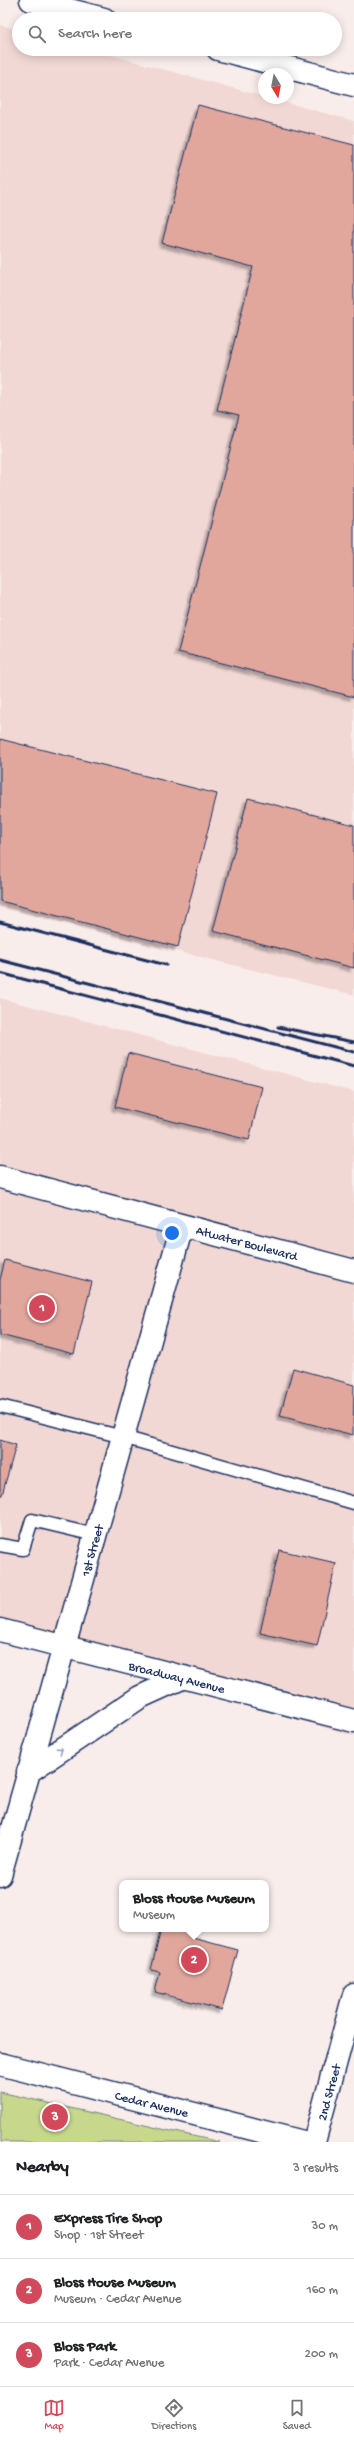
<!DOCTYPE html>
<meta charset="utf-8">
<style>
:root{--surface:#fff;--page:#f6f6f6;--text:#202124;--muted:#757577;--line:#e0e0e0;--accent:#d1495b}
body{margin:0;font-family:"Gochi Hand",sans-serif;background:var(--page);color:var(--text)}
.compass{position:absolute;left:258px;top:68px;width:36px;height:36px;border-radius:50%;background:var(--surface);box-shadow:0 2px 10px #0003;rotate:170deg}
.you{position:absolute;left:172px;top:1233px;width:14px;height:14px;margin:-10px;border:3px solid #fff;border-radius:50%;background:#1a73e8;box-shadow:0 0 0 6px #1a73e833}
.badge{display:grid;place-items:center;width:26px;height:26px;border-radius:50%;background:var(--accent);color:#fff;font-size:13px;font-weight:700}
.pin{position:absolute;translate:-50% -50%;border:2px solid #fff;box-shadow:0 1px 4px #0006}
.popup{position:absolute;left:119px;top:1880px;width:150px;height:52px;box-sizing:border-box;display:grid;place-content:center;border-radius:8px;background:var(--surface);filter:drop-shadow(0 1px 3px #0005);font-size:13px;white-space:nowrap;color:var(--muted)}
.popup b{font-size:15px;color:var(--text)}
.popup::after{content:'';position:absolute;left:50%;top:100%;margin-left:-8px;border:8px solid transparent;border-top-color:var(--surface)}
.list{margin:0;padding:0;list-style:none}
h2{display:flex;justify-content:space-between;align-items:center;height:52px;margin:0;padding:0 16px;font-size:17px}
h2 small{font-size:13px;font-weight:400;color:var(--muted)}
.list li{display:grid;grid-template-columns:26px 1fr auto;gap:12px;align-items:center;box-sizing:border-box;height:64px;padding:0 16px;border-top:1px solid var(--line)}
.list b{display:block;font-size:15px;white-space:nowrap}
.list p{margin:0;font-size:13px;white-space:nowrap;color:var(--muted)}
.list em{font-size:13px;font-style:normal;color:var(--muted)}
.icon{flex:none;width:22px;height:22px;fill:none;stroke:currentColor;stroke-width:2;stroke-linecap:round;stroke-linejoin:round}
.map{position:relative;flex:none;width:354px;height:2142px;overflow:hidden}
.search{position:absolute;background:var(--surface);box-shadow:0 2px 10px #0003;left:12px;right:12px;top:12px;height:44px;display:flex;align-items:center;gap:10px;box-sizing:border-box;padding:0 14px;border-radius:22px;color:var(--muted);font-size:15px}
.sheet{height:244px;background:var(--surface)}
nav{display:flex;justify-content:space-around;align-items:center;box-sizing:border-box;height:56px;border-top:1px solid var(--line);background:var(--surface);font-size:11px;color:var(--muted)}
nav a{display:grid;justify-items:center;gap:2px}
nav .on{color:var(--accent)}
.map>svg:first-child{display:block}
.built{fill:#f2d8d4}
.green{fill:#c7d88c;stroke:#718475}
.building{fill:#e1a79d;stroke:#1b2f5e;filter:url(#shadow)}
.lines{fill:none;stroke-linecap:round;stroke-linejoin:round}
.lane-casing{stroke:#1b2f5e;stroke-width:15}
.street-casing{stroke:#1b2f5e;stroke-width:25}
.secondary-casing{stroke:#1b2f5e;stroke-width:25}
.lane{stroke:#fff;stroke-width:12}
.street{stroke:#fff;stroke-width:22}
.secondary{stroke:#fff;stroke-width:22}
.rail{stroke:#1b2f5e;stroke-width:3}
.oneway{stroke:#8d97ae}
.labels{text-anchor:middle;stroke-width:3;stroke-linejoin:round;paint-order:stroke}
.street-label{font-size:13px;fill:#1b2f5e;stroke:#fff}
</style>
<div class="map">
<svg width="354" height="2142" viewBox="0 0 354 2142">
<defs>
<filter id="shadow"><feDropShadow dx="-3.5" dy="3.5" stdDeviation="1" flood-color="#0004"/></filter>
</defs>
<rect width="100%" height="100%" fill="#f9edeb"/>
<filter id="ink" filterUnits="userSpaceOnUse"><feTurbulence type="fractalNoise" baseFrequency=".025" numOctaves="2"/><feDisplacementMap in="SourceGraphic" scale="8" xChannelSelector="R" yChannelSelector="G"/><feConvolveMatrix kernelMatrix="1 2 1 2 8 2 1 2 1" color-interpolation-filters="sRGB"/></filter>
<g filter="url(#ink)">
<!-- built -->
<path class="built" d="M0 25 19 30V49H89L354 121V995L0 907Z
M0 998 354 1092V1736L0 1632Z"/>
<!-- green -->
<path class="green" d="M0 2092 219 2142H0Z"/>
<!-- building -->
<path class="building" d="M198 105 354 145V697L178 652 239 415 217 410 253 267 162 243Z
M0 739 217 794 178 947 0 901Z
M248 798 354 825V968L213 931Z
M128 1053 262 1087 249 1140 115 1107Z
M5 1260 92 1282 74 1354 0 1335V1280Z
M293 1368 354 1385 353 1435 280 1416Z
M0 1440 16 1445 2 1495H0Z
M279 1550 336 1563 317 1646 260 1633Z
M161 1929H195L193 1938 238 1950 222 2010 155 1992 160 1972 151 1970Z"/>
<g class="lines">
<defs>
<path id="lane" d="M0 1406 123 1437 354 1503
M0 1545 23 1549 32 1520 95 1535"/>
<path id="street" d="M31 0 104 19
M218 49 354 85
M0 2064 303 2142
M314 2142 354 1995"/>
<path id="secondary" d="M0 1177 354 1271
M0 1630 354 1721
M28 1772 140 1697 184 1677
M0 1875 182 1226"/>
</defs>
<!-- lane casing -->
<use href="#lane" class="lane-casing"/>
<!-- street casing -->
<use href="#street" class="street-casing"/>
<!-- secondary casing -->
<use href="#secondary" class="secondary-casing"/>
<!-- lane -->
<use href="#lane" class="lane"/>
<!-- street -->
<use href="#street" class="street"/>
<!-- secondary -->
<use href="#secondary" class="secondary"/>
<!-- rail -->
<path class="rail" d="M0 922 166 965
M0 960 354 1052
M0 973 354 1066
M278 1027 354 1042"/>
</g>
<!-- one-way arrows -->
<defs><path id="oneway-chevron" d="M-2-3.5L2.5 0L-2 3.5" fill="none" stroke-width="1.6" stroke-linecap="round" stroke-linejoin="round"/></defs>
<use class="oneway" href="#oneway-chevron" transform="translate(60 1750) rotate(-35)"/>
</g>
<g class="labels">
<!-- street labels -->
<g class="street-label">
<text transform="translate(247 1242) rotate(15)" y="5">Atwater Boulevard</text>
<text transform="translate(91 1550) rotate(-74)" y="5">1st Street</text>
<text transform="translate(177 1676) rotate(14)" y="5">Broadway Avenue</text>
<text transform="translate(328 2092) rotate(-75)" y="5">2nd Street</text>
<text transform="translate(152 2103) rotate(14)" y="5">Cedar Avenue</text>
</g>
</g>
</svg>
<svg class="compass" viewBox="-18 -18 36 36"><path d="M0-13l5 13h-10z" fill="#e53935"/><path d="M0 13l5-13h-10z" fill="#757577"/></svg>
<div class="you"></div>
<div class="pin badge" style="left:42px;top:1308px">1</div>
<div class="pin badge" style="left:194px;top:1960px">2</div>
<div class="popup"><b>Bloss House Museum</b>Museum</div>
<div class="pin badge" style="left:55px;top:2117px">3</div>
<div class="search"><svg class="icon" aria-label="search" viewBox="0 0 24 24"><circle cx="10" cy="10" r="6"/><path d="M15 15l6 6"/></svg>Search here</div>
</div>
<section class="sheet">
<h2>Nearby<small>3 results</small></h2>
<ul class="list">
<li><span class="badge">1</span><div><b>Express Tire Shop</b><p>Shop · 1st Street</p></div><em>30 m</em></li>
<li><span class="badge">2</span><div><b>Bloss House Museum</b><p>Museum · Cedar Avenue</p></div><em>160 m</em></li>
<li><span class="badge">3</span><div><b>Bloss Park</b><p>Park · Cedar Avenue</p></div><em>200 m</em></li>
</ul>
</section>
<nav>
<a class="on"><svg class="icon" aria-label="map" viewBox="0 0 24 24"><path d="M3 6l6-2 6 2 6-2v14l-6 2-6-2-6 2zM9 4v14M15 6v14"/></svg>Map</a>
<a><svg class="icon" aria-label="directions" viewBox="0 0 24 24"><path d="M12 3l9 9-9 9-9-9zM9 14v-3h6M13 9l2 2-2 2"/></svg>Directions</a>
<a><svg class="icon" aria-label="saved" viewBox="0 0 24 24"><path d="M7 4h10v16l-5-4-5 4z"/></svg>Saved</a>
</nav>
